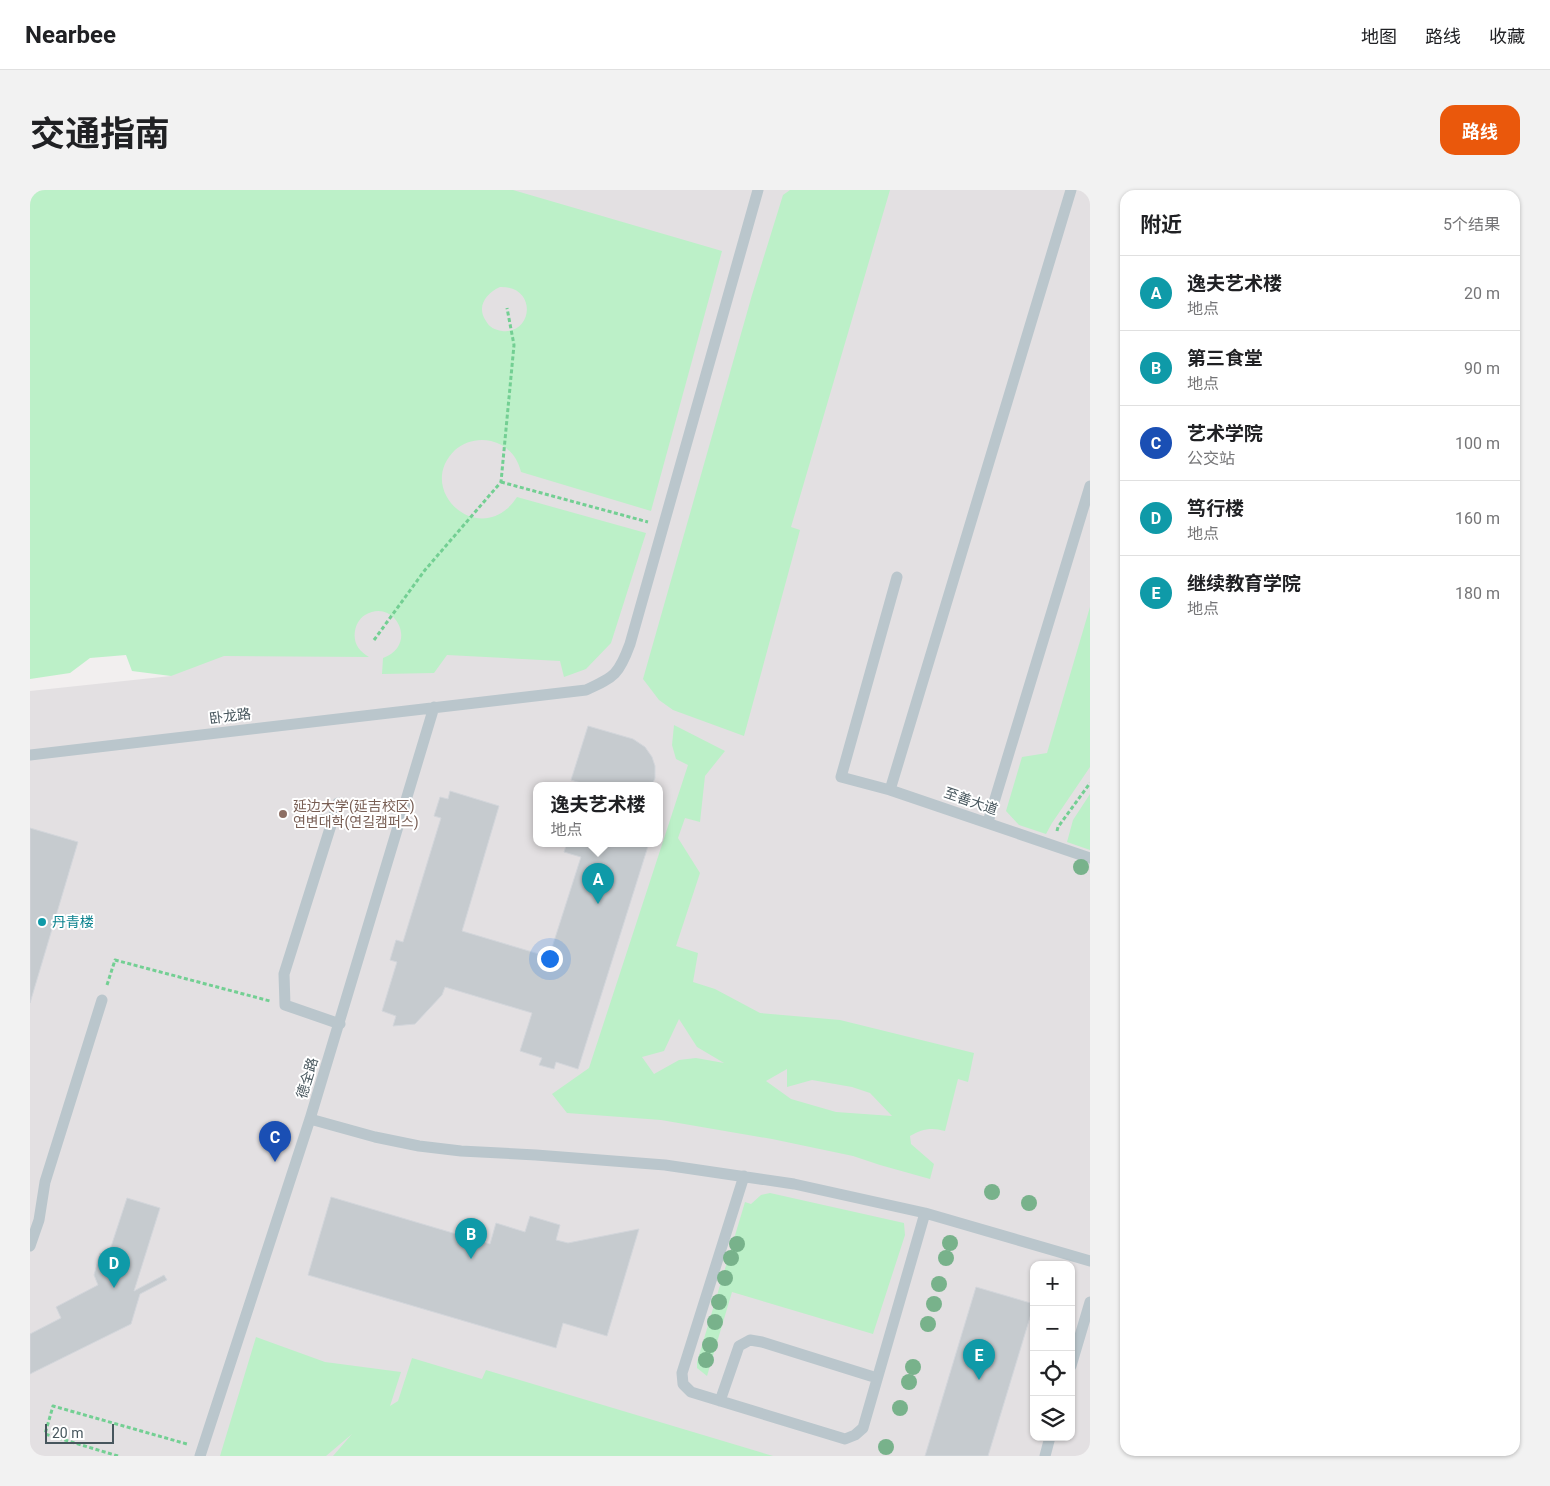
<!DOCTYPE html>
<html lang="zh">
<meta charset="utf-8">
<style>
:root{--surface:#fff;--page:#f2f2f2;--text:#202124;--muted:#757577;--line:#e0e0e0;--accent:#ea580c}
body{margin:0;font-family:Roboto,"Noto Sans SC","Noto Sans KR",sans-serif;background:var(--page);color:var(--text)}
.controls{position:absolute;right:15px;bottom:15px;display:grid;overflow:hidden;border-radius:10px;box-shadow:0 1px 4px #0004}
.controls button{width:45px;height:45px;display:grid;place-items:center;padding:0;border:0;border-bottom:1px solid var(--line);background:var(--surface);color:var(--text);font:25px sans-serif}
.scale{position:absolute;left:15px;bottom:12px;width:69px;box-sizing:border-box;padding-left:5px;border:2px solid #47565d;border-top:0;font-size:14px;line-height:18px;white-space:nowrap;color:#47565d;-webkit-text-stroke:4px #fff;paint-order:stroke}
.you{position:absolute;left:519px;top:768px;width:18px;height:18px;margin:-12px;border:4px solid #fff;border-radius:50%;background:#1a73e8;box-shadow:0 0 0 8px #1a73e833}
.badge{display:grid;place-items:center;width:32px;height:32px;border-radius:50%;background:var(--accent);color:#fff;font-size:16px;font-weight:700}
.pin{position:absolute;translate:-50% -41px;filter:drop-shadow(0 1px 2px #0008)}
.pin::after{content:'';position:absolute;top:26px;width:18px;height:15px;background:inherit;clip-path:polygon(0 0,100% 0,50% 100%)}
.popup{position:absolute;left:503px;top:592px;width:130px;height:65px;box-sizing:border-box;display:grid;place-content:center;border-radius:10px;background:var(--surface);filter:drop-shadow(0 1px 4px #0005);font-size:16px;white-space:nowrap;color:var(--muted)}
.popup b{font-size:19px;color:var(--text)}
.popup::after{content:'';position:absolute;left:50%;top:100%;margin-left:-10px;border:10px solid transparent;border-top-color:var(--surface)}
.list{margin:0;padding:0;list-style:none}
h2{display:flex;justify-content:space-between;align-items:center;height:65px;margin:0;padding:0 20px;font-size:21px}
h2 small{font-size:16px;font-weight:400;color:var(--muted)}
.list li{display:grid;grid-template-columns:32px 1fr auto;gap:15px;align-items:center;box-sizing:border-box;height:75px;padding:0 20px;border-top:1px solid var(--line)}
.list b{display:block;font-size:19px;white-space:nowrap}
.list p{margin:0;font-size:16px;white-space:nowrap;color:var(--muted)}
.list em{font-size:16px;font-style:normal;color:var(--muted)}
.icon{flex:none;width:28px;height:28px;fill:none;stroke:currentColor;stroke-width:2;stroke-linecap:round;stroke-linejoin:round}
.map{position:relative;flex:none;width:1060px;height:1266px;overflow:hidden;border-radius:15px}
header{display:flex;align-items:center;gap:30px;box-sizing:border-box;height:70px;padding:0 25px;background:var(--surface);border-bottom:1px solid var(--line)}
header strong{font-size:24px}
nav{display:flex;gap:28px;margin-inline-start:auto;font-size:18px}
.intro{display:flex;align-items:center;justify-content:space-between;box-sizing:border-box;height:120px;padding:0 30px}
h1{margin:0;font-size:35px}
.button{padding:12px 22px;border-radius:15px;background:var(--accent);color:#fff;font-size:18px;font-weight:700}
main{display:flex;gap:30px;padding:0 30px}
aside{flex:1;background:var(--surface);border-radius:15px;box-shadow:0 1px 4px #0004}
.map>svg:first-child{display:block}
.education{fill:#e3e0e2;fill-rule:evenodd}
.green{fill:#bcf0c8;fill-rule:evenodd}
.building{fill:#c6cbcf;stroke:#d3d6db}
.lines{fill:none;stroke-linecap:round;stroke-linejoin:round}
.path{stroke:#73cf93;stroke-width:3;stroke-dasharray:4 2.5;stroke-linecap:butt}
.service{stroke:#bac6cc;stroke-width:11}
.tree{fill:#78b28b}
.education-dot{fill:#8d6e63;stroke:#fff;stroke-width:2}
.culture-dot{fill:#0f9aa8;stroke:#fff;stroke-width:2}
.labels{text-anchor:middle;stroke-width:4;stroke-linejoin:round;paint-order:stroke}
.street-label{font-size:14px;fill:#47565d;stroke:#fff}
.education-label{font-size:14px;fill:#785e54;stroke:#fff;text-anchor:start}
.culture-label{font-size:14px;fill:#0d838f;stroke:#fff;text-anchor:start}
</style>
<header>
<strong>Nearbee</strong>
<nav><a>地图</a><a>路线</a><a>收藏</a></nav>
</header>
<div class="intro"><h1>交通指南</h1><a class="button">路线</a></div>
<main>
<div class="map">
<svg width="1060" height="1266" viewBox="0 0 1060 1266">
<rect width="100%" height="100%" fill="#f2efef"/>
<!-- education -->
<path class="education" d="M281 0H1060V1266H0V501L141 486ZM507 595H629V653H507ZM1004 1075H1041V1247H1004Z"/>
<!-- green -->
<path class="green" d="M0 0H483L692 61 621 321 491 282C487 266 477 255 461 251 449 248 435 251 425 260 383 301 452 361 487 307L616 343 581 453 556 479 534 487 530 471 417 465 404 483 352 484 353 468C390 454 364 407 335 425 329 429 326 435 325 441 323 453 329 461 339 467L194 466 141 486 102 481 96 465 60 468 40 483 0 489ZM470 97C508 96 503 145 472 141 465 140 459 137 456 131 446 117 456 103 470 97Z
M760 0H860L761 337 770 340 714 546 643 520 629 510 613 489 722 105 753 5Z
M1060 417V577L1022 633 1016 644 989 635 976 621 992 567 1017 563Z
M644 535 695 561 675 586 670 632 655 628 648 648 670 683 646 756 668 763 663 792 685 799 730 823 810 830 944 863 938 892 928 889 915 941C901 937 892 939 880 946L881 954 904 974 900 989 850 975 823 966 742 949 631 930 537 923 522 904 559 878 658 575 646 569 642 555ZM649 829 667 857 694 873 666 868 649 870 624 884 612 867 634 861ZM757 879V897L782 890 822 897 840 903 862 926 806 922 761 909 736 891Z
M1060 604V660L1037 652 1043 630Z
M740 1003 874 1033 875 1045 843 1144 702 1102 677 1186 667 1178V1172L715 1012 721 1014 731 1005Z
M226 1147 295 1172 371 1182 360 1216 368 1211 382 1168 452 1189 456 1180 743 1266H303L322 1244 296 1266H190Z"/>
<!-- building -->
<path class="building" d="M558 536 603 549 615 557 622 567 625 576V588L622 595H550L551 593 541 590Z
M420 601 469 616 432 741 519 767 551 667 534 662 537 653H619L548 879 526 872 524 879 509 875 512 868 490 861 502 823 415 797 412 805 385 834 363 836 366 826 352 821 367 772 360 770 366 750 373 752 411 628 404 626 410 607 418 609Z
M0 638 48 652 0 813Z
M301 1007 460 1054 466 1033 495 1042 500 1026 530 1035 526 1050 538 1053 609 1039 577 1146 533 1133 526 1158 278 1085Z
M97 1008 130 1018 104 1101 134 1085 137 1090 110 1104 101 1134 0 1184V1144L31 1128 26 1117 68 1095 64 1085 70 1063 78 1066Z
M946 1097 1004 1114 958 1266H895Z"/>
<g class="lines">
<!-- path -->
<path class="path" d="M471 292 618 332
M344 450 395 380 471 292 484 155 477 118
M1027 641 1028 637 1060 593
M77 795 85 770 240 811
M88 1266 15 1244 23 1216 157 1254"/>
<!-- service -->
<path class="service" d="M867 387 811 587 860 600 1060 668
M0 565 556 500C585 487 589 484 600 454L728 0
M860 600 1041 0
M308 613 254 784 255 815 310 834
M958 632 1060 296
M280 929 345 947 389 956 431 961 506 965 635 975 764 994 895 1023 1060 1071
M714 986 652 1183 653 1194 661 1202 815 1249 825 1245 833 1238 895 1023
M0 1056 9 1030 15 992 72 810
M1041 1176 1060 1112
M690 1211 709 1156 720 1150 732 1152 847 1188
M170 1266 280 929 404 517
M1015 1266 1020 1247"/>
</g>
<!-- trees -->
<g class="tree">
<circle cx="1051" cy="677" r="8"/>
<circle cx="962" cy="1002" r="8"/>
<circle cx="999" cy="1013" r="8"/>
<circle cx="920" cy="1053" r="8"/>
<circle cx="707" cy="1054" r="8"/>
<circle cx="701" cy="1068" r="8"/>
<circle cx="916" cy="1068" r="8"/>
<circle cx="695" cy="1088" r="8"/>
<circle cx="909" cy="1094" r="8"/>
<circle cx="689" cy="1112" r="8"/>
<circle cx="904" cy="1114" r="8"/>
<circle cx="685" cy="1132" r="8"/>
<circle cx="898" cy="1134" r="8"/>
<circle cx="680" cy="1155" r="8"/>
<circle cx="676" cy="1170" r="8"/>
<circle cx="883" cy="1177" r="8"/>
<circle cx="879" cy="1192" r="8"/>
<circle cx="870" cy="1218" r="8"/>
<circle cx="856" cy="1257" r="8"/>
</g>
<!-- markers -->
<circle class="education-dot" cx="253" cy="624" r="5"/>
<circle class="culture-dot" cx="12" cy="732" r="5"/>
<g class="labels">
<!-- street labels -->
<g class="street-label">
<text transform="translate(200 526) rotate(-7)" y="5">卧龙路</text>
<text transform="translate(941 611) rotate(19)" y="5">至善大道</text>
<text transform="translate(277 888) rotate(-73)" y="5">德全路</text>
</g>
<!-- education labels -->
<g class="education-label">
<text x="263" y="621">延边大学(延吉校区)<tspan x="263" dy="16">연변대학(연길캠퍼스)</tspan></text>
</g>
<!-- culture labels -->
<g class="culture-label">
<text x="22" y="737">丹青楼</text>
</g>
</g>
</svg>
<div class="controls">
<button>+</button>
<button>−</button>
<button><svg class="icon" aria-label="locate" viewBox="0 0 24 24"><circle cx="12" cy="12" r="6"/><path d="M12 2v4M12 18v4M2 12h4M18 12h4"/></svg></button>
<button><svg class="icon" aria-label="layers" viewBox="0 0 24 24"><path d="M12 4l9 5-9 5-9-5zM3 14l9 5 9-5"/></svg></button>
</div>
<div class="scale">20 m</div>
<div class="you"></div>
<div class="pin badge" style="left:568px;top:714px;background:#0f9aa8">A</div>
<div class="popup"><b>逸夫艺术楼</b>地点</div>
<div class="pin badge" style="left:441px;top:1069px;background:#0f9aa8">B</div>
<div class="pin badge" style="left:245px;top:972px;background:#1a4fb4">C</div>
<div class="pin badge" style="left:84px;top:1098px;background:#0f9aa8">D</div>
<div class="pin badge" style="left:949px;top:1190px;background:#0f9aa8">E</div>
</div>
<aside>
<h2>附近<small>5个结果</small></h2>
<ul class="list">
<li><span class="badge" style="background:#0f9aa8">A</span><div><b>逸夫艺术楼</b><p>地点</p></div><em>20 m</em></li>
<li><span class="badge" style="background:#0f9aa8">B</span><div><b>第三食堂</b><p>地点</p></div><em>90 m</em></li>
<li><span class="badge" style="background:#1a4fb4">C</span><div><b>艺术学院</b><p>公交站</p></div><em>100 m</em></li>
<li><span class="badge" style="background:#0f9aa8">D</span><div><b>笃行楼</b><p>地点</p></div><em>160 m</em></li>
<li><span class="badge" style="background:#0f9aa8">E</span><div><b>继续教育学院</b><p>地点</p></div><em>180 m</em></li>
</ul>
</aside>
</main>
